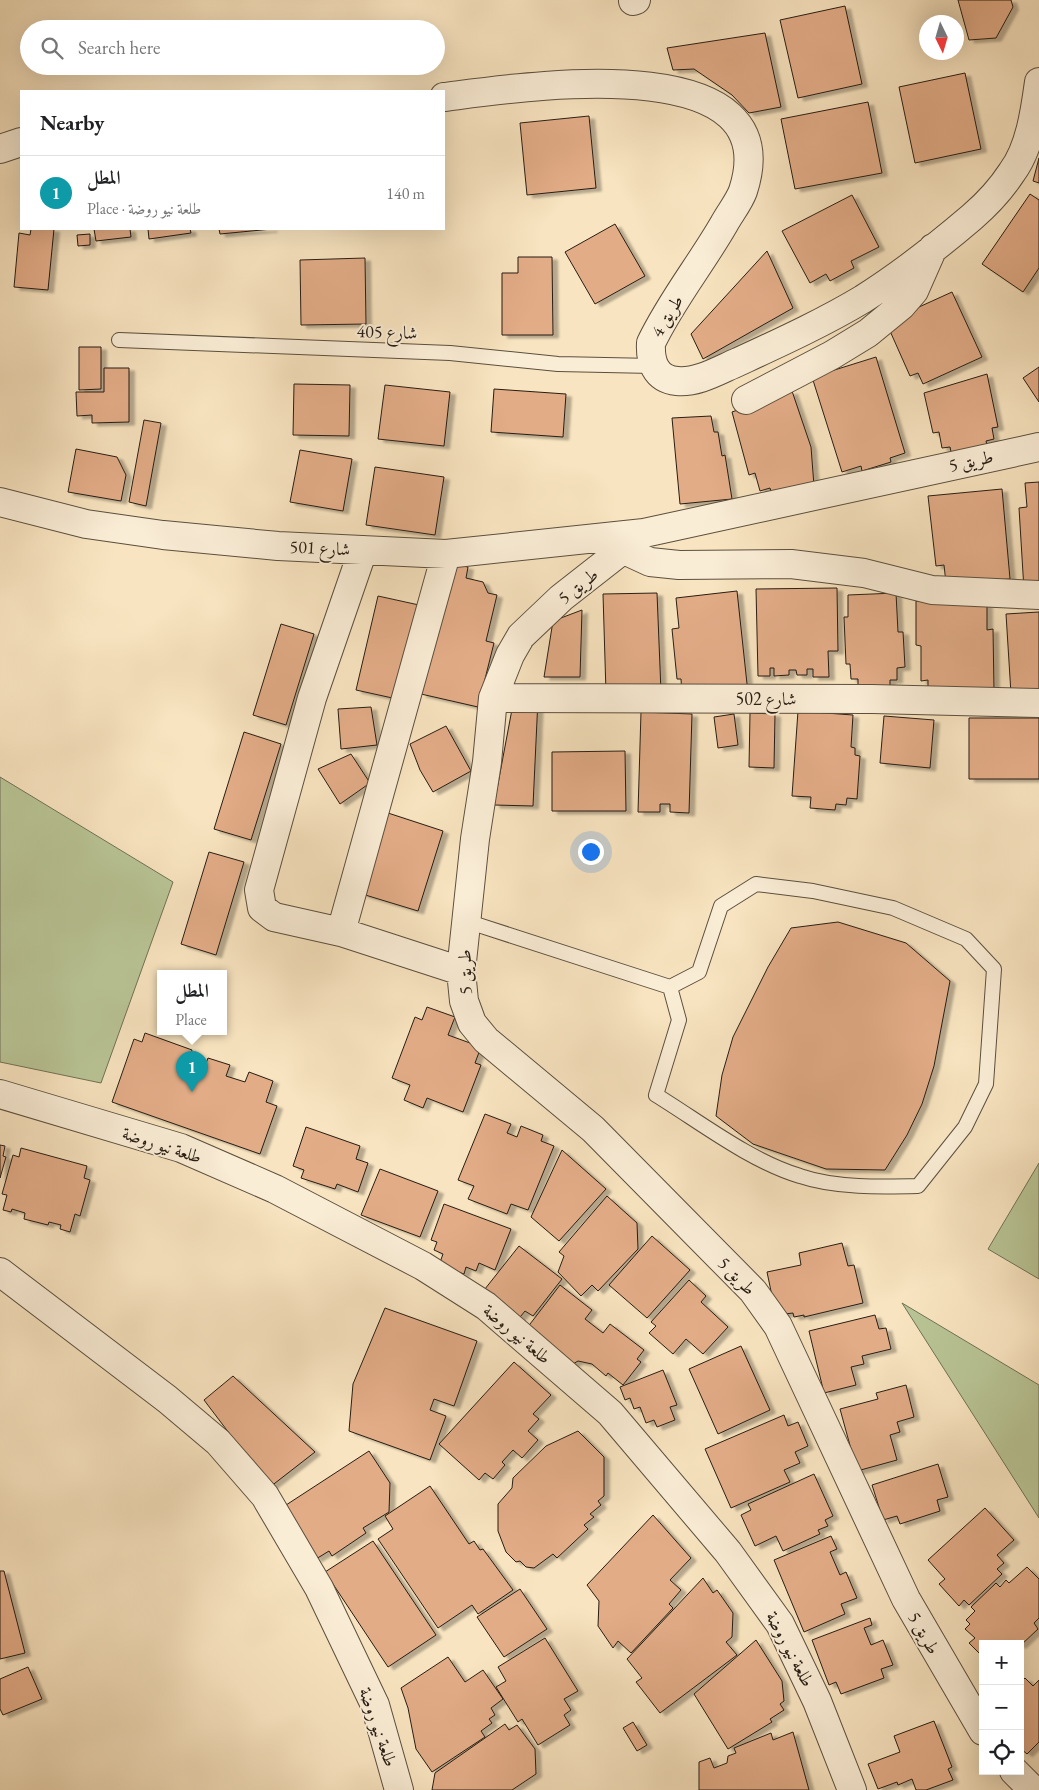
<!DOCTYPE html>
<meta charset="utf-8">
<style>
:root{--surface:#fff;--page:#f2f2f2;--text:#202124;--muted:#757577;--line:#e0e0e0;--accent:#8f2418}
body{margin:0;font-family:"EB Garamond",Amiri,serif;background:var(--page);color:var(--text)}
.controls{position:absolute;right:15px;bottom:15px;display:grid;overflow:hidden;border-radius:0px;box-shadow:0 5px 20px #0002}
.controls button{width:45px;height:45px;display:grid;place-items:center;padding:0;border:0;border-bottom:1px solid var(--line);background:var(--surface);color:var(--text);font:25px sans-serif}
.compass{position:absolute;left:919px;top:15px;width:45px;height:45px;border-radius:50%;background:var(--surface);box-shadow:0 5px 20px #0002;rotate:175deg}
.you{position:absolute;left:590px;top:851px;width:18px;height:18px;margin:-12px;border:4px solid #fff;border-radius:50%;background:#1a73e8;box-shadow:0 0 0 8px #1a73e833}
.badge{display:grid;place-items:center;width:32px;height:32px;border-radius:50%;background:var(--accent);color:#fff;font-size:16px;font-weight:700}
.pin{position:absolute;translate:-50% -41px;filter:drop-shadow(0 1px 2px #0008)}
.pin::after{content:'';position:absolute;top:26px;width:18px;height:15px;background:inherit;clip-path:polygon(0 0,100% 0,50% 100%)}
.popup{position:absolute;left:157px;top:970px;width:70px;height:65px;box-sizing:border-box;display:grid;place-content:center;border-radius:0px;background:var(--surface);filter:drop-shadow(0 1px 4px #0005);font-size:16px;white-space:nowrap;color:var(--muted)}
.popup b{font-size:19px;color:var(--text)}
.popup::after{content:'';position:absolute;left:50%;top:100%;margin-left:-10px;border:10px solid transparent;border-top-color:var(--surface)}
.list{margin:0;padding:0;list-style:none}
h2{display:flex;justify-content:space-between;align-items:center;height:65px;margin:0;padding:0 20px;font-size:21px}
h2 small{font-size:16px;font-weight:400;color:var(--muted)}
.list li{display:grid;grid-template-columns:32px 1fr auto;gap:15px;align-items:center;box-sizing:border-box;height:75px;padding:0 20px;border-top:1px solid var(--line)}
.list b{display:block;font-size:19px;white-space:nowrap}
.list p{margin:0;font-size:16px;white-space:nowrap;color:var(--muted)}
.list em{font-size:16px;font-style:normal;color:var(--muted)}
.icon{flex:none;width:28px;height:28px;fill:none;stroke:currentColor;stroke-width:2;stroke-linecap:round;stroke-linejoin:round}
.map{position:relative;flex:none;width:1039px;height:1790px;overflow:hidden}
.search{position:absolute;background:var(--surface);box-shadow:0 5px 20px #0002;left:20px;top:20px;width:425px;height:55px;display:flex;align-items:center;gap:12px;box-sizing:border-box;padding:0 18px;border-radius:28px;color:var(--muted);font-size:19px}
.panel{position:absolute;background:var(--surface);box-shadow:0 5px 20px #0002;left:20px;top:90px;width:425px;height:140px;border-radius:0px}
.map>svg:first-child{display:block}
.green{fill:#b9c596;stroke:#707154}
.building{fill:#e2ac87;stroke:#271d13;filter:url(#shadow)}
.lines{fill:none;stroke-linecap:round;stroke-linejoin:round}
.service-casing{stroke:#5b4f3e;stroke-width:16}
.minor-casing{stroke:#5b4f3e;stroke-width:30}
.service{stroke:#faedd6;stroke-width:14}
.minor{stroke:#faedd6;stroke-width:28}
.labels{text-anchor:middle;stroke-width:4;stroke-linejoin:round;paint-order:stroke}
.street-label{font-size:18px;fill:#271d13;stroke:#faedd6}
</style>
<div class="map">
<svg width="1039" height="1790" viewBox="0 0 1039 1790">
<defs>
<filter id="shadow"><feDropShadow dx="5.5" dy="3" stdDeviation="1" flood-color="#0004"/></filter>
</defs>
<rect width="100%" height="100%" fill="#f8e4c0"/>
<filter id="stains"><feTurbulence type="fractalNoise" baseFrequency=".004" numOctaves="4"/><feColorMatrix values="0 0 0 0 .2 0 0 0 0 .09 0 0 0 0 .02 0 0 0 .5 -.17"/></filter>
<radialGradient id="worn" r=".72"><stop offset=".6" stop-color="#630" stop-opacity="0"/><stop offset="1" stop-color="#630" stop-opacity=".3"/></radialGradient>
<!-- green -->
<path class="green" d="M0 777 173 882 101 1083 0 1062Z
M1039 1163V1279L988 1249Z
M902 1303 1039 1385V1518Z"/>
<!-- building -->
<path class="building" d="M958 0H1011L1013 7 996 38 969 40Z
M845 6 862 84 798 98 780 20Z
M765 33 781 107 749 113 732 95 694 69 673 70 667 48Z
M965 73 981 149 915 163 899 87Z
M868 102 882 173 795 189 781 119Z
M589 116 596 188 527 195 520 123Z
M1039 158V183L1033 181Z
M1030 194 1039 200V268L1023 292 982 264Z
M852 195 879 247 851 261 854 268 830 281 826 274 810 283 782 231Z
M615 224 645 276 595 304 565 252Z
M31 229H54L48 290 14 287 19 233 30 235Z
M94 229H130L131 237 96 241Z
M148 229H190L191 233 149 239Z
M219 229H272L220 234Z
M90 234V245L78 246 77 235Z
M767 251 793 308 703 359 691 334Z
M518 257H552L553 335H502V273H518Z
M365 258 366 324 301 325 300 260Z
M952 292 982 357 923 384 918 373 910 376 886 322Z
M79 347H101V389L79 390Z
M876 357 905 453 890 458 891 462 862 471 861 466 842 472 812 377Z
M1039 367V402L1023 378Z
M104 368H129V422L92 423V415L77 416 76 392H104Z
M987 374 998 427 992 428 994 439 986 441 988 449 952 456 950 447 942 448 939 432 933 433 924 393Z
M294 384 350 385 349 436 293 435Z
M385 385 450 392 444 446 378 439Z
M494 389 566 394 563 437 491 432Z
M792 391 811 447 814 486 773 499 770 488 760 491 755 473 749 475 732 412Z
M711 416 714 432H718L722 456 725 455 732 499 680 504 672 418Z
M144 420 161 423 146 506 129 502Z
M76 449 117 457 126 475 121 501 68 492Z
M300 450 352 459 343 511 290 502Z
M375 467 444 477 435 535 366 525Z
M1039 482V588L1024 590 1019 508 1027 507 1025 483Z
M1002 489 1010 579 946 583 944 565 936 566 928 496Z
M452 564 468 567 466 578 483 582 488 593 497 595 486 641 494 643 478 707 421 694Z
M837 588 838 651H828L829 677H813V669H807V675H797L796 670H789V675L774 676V668H770V676H758L756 589Z
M737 591 748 693 682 695 681 679H677L672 629 679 628 676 598Z
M657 593 661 692 606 693 603 594Z
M896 593 898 632H903L905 667 897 668V680H890V686L858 687V679H851L850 664H846L844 617H848V595Z
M378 596 419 605 397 699 356 690Z
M987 600V630L993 629 994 691 928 693V680L921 681V646L916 645V601Z
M582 610 580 677H544L553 621Z
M1039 612V697L1011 694 1006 614Z
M281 624 314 634 286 725 253 715Z
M538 699 533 806 494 805 513 704Z
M371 707 377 745 341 749 338 709Z
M798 711 853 715 851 747 855 748V755L860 756 857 799 847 798 846 805 836 804 835 810 810 808 811 797 792 796Z
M641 712 692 714 689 813 670 812V804H660V812H638Z
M750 713 775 714 774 768 749 767Z
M734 714 738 745 718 748 714 717Z
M884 716 934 720 930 768 880 763Z
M969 718H1039V779H969Z
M446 726 471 771 433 792 420 770 410 744Z
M244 732 281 744 251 840 214 829Z
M625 751 626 811H552V752Z
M351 754 370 783 340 804 318 769Z
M388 813 443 831 418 911 362 894Z
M209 852 244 862 216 955 181 944Z
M838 922 906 943 950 981 934 1066 922 1104 907 1135 885 1170 826 1169 753 1144 716 1116 722 1075 733 1037 768 967 791 928Z
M427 1007 455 1017 448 1035 481 1047 475 1063 481 1065 463 1112 427 1098 423 1108 404 1100 410 1085 392 1078 415 1017 422 1020Z
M145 1033 192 1050 189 1060 205 1066 208 1058 230 1065 226 1076 245 1082 249 1072 273 1081 266 1102 277 1106 260 1154 112 1102 134 1039 142 1042Z
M485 1114 511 1124 507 1133 517 1137 521 1126 543 1135 541 1141 554 1146 528 1210 511 1204 507 1214 468 1199 474 1186 458 1180Z
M306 1127 360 1146 356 1159 368 1163 358 1192 337 1184 335 1189 301 1178 304 1170 293 1166Z
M0 1145 5 1146 3 1156 6 1157 0 1178Z
M21 1148 87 1166 84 1178 90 1180 80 1216 75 1214 70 1232 60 1229 61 1225 49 1222 48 1225 24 1219 25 1213 12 1209 11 1212 3 1210 7 1195 2 1194 13 1155 19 1157Z
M562 1150 606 1189 559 1241 531 1217Z
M380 1169 438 1191 420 1237 361 1215Z
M607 1196 637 1223 638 1249 598 1291 592 1285 581 1296 558 1272 564 1256 559 1252Z
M444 1204 511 1229 495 1270 479 1263 476 1271 466 1267 464 1274 439 1265 443 1254 434 1250 437 1242 431 1240Z
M652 1236 690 1270 647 1318 609 1285Z
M842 1243 848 1266 854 1265 863 1303 804 1317V1315L794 1317 793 1313 776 1315 767 1272 801 1265 799 1253Z
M519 1246 562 1279 533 1316 525 1311 516 1322 481 1294Z
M689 1280 706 1296 701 1302 728 1327 703 1354 686 1339 673 1354 649 1333 656 1326 651 1322Z
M560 1285 592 1310 585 1319 603 1333 610 1324 644 1350 637 1359 641 1362 623 1385 608 1373 606 1376 592 1364 578 1361 568 1367 527 1328Z
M385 1308 477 1341 454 1406 434 1399 430 1410 446 1416 430 1460 349 1431 353 1384Z
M875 1315 879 1329 886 1328 891 1349 862 1356 864 1364 851 1367 856 1385 824 1393 809 1331Z
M741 1346 770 1410 718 1434 689 1369Z
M514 1362 551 1395 533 1414 539 1419 528 1431 538 1440 522 1458 513 1450 502 1462 505 1465 493 1479 485 1473 479 1480 439 1444Z
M663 1370 677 1405 670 1407 675 1420 657 1427 654 1420 646 1423 640 1407 634 1409 630 1398 625 1400 620 1387Z
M233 1376 315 1452 270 1487 204 1400Z
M906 1385 914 1417 897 1422 900 1432 890 1435 897 1460 857 1471 840 1409 878 1399 876 1393Z
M784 1415 788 1426 798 1422 808 1446 795 1452 800 1463 784 1470 790 1482 731 1508 705 1449Z
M578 1431 604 1457V1496L598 1501 601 1505 590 1514 594 1517 584 1525 588 1529 557 1558 553 1554 534 1568 526 1567 520 1561 516 1562 506 1552 498 1531V1504L512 1488 513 1478 546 1446Z
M369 1451 390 1483 389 1512 363 1528 366 1533 332 1556 329 1551 316 1559 283 1507Z
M938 1464 948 1497 937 1500 940 1511 900 1524 897 1516 883 1520 872 1485Z
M814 1474 833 1516 825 1520 828 1526 818 1530 820 1534 783 1551 776 1536 755 1546 741 1515 751 1510 748 1504Z
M430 1486 469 1544 474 1541 480 1550 483 1549 513 1590 478 1614 472 1605 438 1628 378 1539 393 1529 385 1516Z
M985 1508 1014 1540 997 1555 1004 1563 997 1569 1002 1574 969 1605 964 1600 959 1606 939 1584 945 1579 928 1560Z
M653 1515 691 1558 670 1580 681 1590 669 1604 673 1608 631 1653 618 1641 613 1648 598 1626 599 1601 587 1585Z
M831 1536 837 1549 830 1552 840 1575 846 1572 857 1598 841 1604 845 1614 804 1632 774 1560Z
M373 1541 436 1635 388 1667 325 1572Z
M1027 1567 1039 1579V1618L1034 1623 1038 1629 1020 1646V1644H983L980 1654 969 1643 975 1638 965 1629 970 1624 966 1620 975 1611 971 1607 996 1583 1000 1587 1006 1580 1009 1583Z
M0 1571H4L25 1653 0 1659Z
M703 1578 713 1593 717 1590 733 1613 732 1637 726 1642 737 1655 660 1713 636 1682 642 1678 627 1659Z
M520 1589 547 1629 504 1657 477 1617Z
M870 1618 872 1625 864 1628 871 1645 883 1640 893 1665 881 1669 884 1678 841 1694 836 1682 829 1685 812 1640Z
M545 1638 578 1691 564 1699 571 1710 564 1715 570 1725 538 1745 522 1719 518 1722 496 1687 506 1681 498 1667Z
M756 1640 782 1681 784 1701 780 1704 784 1710 770 1719 772 1722 728 1749 694 1694Z
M448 1657 465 1682 483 1670 503 1699 491 1708 495 1715 489 1719 492 1723 481 1731 485 1737 432 1772 416 1749 408 1708 401 1688Z
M28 1667 42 1699 3 1715 0 1709V1679Z
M1025 1678 1033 1686 1039 1680V1742L1027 1754 1020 1748V1683Z
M934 1721 952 1767 948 1769 953 1780 926 1790H916L912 1779 898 1785 897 1782 878 1789 868 1764 900 1752 894 1736Z
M633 1722 647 1745 637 1751 623 1728Z
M505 1724 509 1730 517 1725 535 1749 536 1774 512 1790H432L435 1773Z
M793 1732 809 1790H699V1762L710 1758 714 1768 727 1763 728 1756 736 1753 734 1748 771 1733 773 1740Z"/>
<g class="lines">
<defs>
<path id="service" d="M119 340 450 353 558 364 653 366
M466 921 670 987 679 1020 656 1095C700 1122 750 1161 800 1176 835 1188 881 1187 918 1186L965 1127 986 1084 994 969 966 939 893 908 813 891 756 884 721 906 699 972 670 987"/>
<path id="minor" d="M633 1 636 0
M444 97C516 88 791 44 743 191 739 202 730 213 724 224 701 264 671 301 651 343 650 361 655 379 677 381 698 383 719 370 738 362 779 343 823 323 863 299 901 275 938 246 972 217 987 204 1001 189 1012 172 1030 148 1035 111 1039 82
M0 149 21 142
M746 400 832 355 868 333 901 306 914 291 933 248
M0 502 86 524 163 535 278 546 446 554 644 533 1039 447
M644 533 561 598 521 636 510 655 493 698 487 762 475 839 461 971 464 1001 472 1023 486 1040 593 1129 753 1291 778 1326 906 1599 983 1731
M363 550 312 698 259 890 262 908 274 917 341 932 461 971
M624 550 650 562 679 565 791 564 864 573 932 590 1039 595
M493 698 872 699 1039 703
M341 932 446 554
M0 1094 181 1148 275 1189 423 1266 486 1306 610 1413 728 1552 780 1624 817 1701 852 1790
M0 1272 167 1399 218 1442 265 1496 319 1588 375 1705 399 1790
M1014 1771 1033 1790"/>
</defs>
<!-- service casing -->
<use href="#service" class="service-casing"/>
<!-- minor casing -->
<use href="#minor" class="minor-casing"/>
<!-- service -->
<use href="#service" class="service"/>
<!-- minor -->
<use href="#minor" class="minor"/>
</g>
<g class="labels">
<!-- street labels -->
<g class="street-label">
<text transform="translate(667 316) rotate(-59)" y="6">طريق 4</text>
<text transform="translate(387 332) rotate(2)" y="6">شارع 405</text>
<text transform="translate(971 461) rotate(-12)" y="6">طريق 5</text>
<text transform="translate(320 548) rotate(3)" y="6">شارع 501</text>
<text transform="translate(578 586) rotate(-38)" y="6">طريق 5</text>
<text x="766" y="705">شارع 502</text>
<text transform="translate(465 972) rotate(-91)" y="6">طريق 5</text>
<text transform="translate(162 1145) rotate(18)" y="6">طلعة نيو روضة</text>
<text transform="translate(737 1276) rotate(46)" y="6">طريق 5</text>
<text transform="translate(517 1334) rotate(40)" y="6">طلعة نيو روضة</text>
<text transform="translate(924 1633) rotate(61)" y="6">طريق 5</text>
<text transform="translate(790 1649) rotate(62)" y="6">طلعة نيو روضة</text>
<text transform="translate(378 1727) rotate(71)" y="6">طلعة نيو روضة</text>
</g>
</g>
<rect width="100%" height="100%" filter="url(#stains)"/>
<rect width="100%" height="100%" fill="url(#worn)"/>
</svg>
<div class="controls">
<button>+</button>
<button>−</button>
<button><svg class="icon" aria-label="locate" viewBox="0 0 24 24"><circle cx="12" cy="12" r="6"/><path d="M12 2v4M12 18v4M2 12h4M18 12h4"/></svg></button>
</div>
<svg class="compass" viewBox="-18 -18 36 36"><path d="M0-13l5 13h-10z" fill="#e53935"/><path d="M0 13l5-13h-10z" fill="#757577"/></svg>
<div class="you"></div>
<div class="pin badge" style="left:192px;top:1092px;background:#0f9aa8">1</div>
<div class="popup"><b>المطل</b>Place</div>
<div class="search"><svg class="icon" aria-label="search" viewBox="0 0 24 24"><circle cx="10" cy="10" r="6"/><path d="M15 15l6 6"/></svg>Search here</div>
<section class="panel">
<h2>Nearby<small></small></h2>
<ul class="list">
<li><span class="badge" style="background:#0f9aa8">1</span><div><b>المطل</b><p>Place · طلعة نيو روضة</p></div><em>140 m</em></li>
</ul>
</section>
</div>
